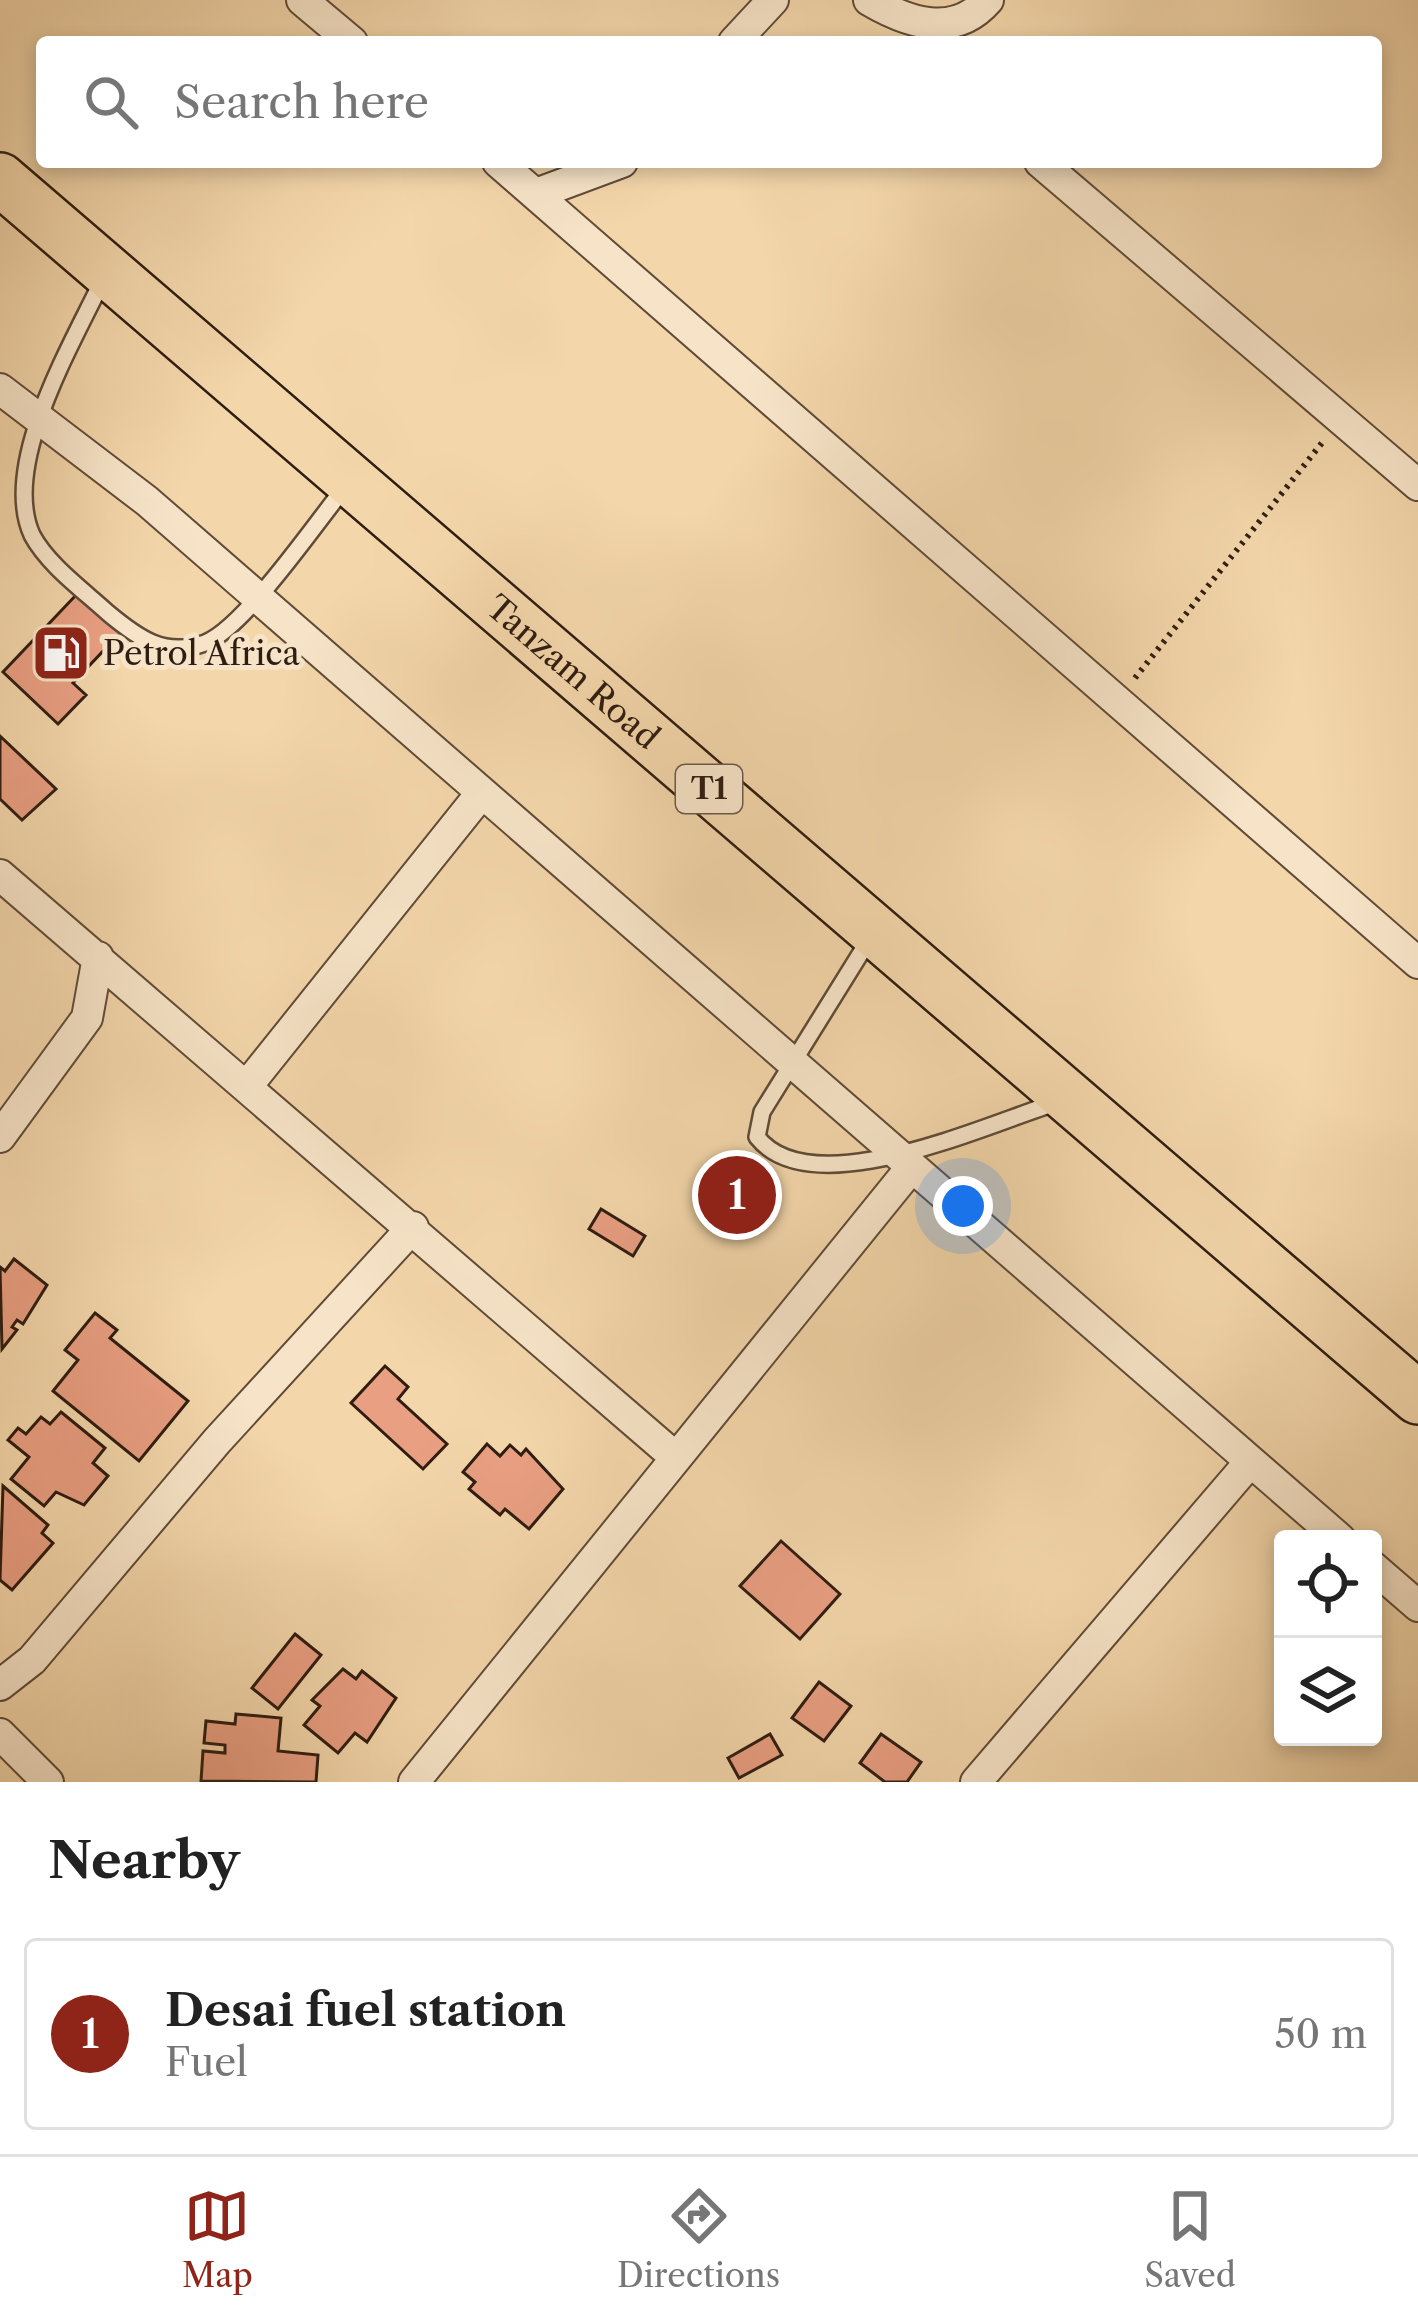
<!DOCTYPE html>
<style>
:root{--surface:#fff;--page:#f6f6f6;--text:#222;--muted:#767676;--line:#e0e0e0;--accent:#8f2418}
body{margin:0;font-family:"Libre Caslon Text",serif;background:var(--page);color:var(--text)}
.controls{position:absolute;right:36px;bottom:36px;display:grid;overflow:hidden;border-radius:12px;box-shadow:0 6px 18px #0003}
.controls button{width:108px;height:108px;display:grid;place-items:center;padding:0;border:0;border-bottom:3px solid var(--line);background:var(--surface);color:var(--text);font:60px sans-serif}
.you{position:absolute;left:963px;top:1206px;width:42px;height:42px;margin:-30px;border:9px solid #fff;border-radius:50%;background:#1a73e8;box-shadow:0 0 0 18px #1a73e833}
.badge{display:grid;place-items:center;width:78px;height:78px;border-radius:50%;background:var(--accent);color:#fff;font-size:39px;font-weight:700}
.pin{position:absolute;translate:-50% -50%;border:6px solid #fff;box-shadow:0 3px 12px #0006}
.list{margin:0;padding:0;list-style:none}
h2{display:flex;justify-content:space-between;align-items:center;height:156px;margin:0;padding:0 48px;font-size:51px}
h2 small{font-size:39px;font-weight:400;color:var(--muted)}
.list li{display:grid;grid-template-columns:78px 1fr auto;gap:36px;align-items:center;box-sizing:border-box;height:192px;margin:0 24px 24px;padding:0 24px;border:3px solid var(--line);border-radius:12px}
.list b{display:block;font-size:45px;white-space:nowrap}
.list p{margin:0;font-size:39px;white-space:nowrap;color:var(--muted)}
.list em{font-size:39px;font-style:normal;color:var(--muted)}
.icon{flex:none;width:66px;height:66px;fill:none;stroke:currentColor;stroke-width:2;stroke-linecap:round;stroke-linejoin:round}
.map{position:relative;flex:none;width:1418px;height:1782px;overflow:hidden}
.search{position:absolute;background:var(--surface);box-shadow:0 6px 18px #0003;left:36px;right:36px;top:36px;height:132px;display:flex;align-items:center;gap:30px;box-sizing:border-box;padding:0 42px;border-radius:12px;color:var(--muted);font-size:45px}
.sheet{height:372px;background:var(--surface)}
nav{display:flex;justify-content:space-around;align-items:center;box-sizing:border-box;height:168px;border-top:3px solid var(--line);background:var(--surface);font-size:33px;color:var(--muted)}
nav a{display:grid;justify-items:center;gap:6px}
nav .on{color:var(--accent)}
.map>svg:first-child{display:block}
.building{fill:#e99f82;stroke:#2f1d12;stroke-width:3}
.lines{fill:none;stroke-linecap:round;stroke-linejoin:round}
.service-casing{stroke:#604b38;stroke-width:20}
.minor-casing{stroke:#604b38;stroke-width:34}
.trunk-casing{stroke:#2f1d12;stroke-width:56}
.path{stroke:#2f1d12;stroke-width:6;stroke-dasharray:3 6;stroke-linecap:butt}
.service{stroke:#f7e4c8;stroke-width:15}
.minor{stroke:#f7e4c8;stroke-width:30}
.trunk{stroke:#f3d6aa;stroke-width:51}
.labels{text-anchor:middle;stroke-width:10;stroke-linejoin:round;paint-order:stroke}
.shield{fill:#f7e4c8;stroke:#6b5949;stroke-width:3}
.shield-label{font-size:30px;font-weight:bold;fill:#2f1d12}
.poi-label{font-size:33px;fill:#2f1d12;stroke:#f7e4c8;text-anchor:start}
.street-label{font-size:33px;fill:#2f1d12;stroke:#f7e4c8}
</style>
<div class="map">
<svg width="1418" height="1782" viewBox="0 0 1418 1782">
<rect width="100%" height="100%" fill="#f3d6aa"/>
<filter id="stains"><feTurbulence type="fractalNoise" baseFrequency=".00167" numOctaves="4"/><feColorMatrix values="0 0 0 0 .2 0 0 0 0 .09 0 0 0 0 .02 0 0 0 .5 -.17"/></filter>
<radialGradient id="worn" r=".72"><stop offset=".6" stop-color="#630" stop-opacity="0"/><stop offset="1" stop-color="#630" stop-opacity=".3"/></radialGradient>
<!-- building -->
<path class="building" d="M77 594 120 633 73 683 86 695 58 724 3 672Z
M0 736 56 789 22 820 0 799Z
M747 1157 773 1179 727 1234 701 1212Z
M601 1209 645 1236 633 1256 589 1229Z
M14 1259 47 1285 23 1324 17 1320 12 1327 17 1330 2 1349 0 1267 5 1271Z
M95 1313 117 1330 110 1338 188 1401 139 1461 53 1391 78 1360 65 1350Z
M385 1366 408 1387 398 1399 447 1444 423 1469 351 1403Z
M61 1412 105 1448 93 1463 108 1476 84 1505 56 1492 44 1506 11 1479 29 1457 8 1440 18 1428 26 1434 41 1417 50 1424Z
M487 1444 500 1456 510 1445 521 1455 526 1449 563 1489 529 1529 505 1509 500 1515 469 1489 475 1482 463 1472Z
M3 1486 48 1525 42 1533 53 1543 12 1590 0 1580Z
M781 1541 840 1594 800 1639 740 1586Z
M295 1634 321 1655 278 1709 252 1688Z
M343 1669 356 1679 362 1671 396 1698 367 1742 355 1733 338 1753 304 1725 320 1706 312 1700Z
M819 1682 851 1706 824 1741 792 1718Z
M236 1714 281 1718 278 1751 318 1755 316 1782 201 1781 203 1751 225 1753V1745L204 1743 206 1721 235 1724Z
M770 1734 782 1755 739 1778 728 1758Z
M881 1734 921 1762 907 1782H885L860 1763Z"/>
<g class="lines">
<defs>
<path id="service" d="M103 279C73 343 0 464 32 535 48 565 83 590 108 613 138 638 165 658 205 643 244 628 316 523 345 487
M872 935 762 1112 757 1137C811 1206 985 1125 1055 1103"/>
<path id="minor" d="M302 0 352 42
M869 0C908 23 954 39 988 0
M734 42 773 0
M498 162 1418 963
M1040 162 1418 485
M536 194 622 162
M0 389 147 501 1340 1539
M0 875 674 1456
M247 1086 480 795
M0 1137 87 1018 98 957
M1373 1567 1418 1606
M0 1685 32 1660 217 1441 413 1227
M0 1734 48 1782
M414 1782 911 1168
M976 1782 1250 1462"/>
<g id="trunk">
<path id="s1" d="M0 179 1418 1398"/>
</g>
</defs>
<!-- service casing -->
<use href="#service" class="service-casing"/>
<!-- minor casing -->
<use href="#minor" class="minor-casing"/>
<!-- trunk casing -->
<use href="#trunk" class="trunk-casing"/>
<!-- path -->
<path class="path" d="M1135 678 1325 439"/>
<!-- service -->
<use href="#service" class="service"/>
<!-- minor -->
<use href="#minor" class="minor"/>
<!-- trunk -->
<use href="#trunk" class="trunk"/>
</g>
<!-- icons -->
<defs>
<symbol id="fuel-square" viewBox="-11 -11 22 22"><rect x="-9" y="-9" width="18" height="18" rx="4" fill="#8f2418" stroke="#f7e4c8"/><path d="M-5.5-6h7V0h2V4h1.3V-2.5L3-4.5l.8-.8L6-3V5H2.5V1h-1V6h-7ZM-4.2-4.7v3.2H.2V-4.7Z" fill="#fff"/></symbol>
</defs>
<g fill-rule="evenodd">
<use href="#fuel-square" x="28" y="620" width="66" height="66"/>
</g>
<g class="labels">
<!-- shield labels -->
<rect class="shield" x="676" y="765" width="66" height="48" rx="9"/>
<g class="shield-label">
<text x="709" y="799">T1</text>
</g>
<!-- poi labels -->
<g class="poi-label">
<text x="103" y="665">Petrol Africa</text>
</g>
<!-- street labels -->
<g class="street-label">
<text dy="12" stroke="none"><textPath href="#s1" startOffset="756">Tanzam Road</textPath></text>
</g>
</g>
<rect width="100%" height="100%" filter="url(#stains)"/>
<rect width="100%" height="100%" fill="url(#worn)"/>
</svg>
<div class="controls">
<button><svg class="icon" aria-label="locate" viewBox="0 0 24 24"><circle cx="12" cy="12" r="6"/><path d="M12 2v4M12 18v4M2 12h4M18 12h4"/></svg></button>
<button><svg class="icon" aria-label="layers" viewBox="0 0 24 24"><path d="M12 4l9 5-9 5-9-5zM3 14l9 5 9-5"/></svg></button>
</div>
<div class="you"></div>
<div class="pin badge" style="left:737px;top:1195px">1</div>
<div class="search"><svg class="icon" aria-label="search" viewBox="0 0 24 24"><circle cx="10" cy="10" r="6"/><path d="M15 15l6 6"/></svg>Search here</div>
</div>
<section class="sheet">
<h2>Nearby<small></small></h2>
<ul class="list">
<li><span class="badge">1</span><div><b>Desai fuel station</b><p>Fuel</p></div><em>50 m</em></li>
</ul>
</section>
<nav>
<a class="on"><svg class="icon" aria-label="map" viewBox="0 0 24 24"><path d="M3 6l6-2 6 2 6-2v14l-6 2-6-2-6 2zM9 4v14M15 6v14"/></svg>Map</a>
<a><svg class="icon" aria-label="directions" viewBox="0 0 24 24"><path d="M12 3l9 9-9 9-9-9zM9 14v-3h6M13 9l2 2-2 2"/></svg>Directions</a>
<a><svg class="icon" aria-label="saved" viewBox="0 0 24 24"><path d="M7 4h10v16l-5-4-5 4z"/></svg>Saved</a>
</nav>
